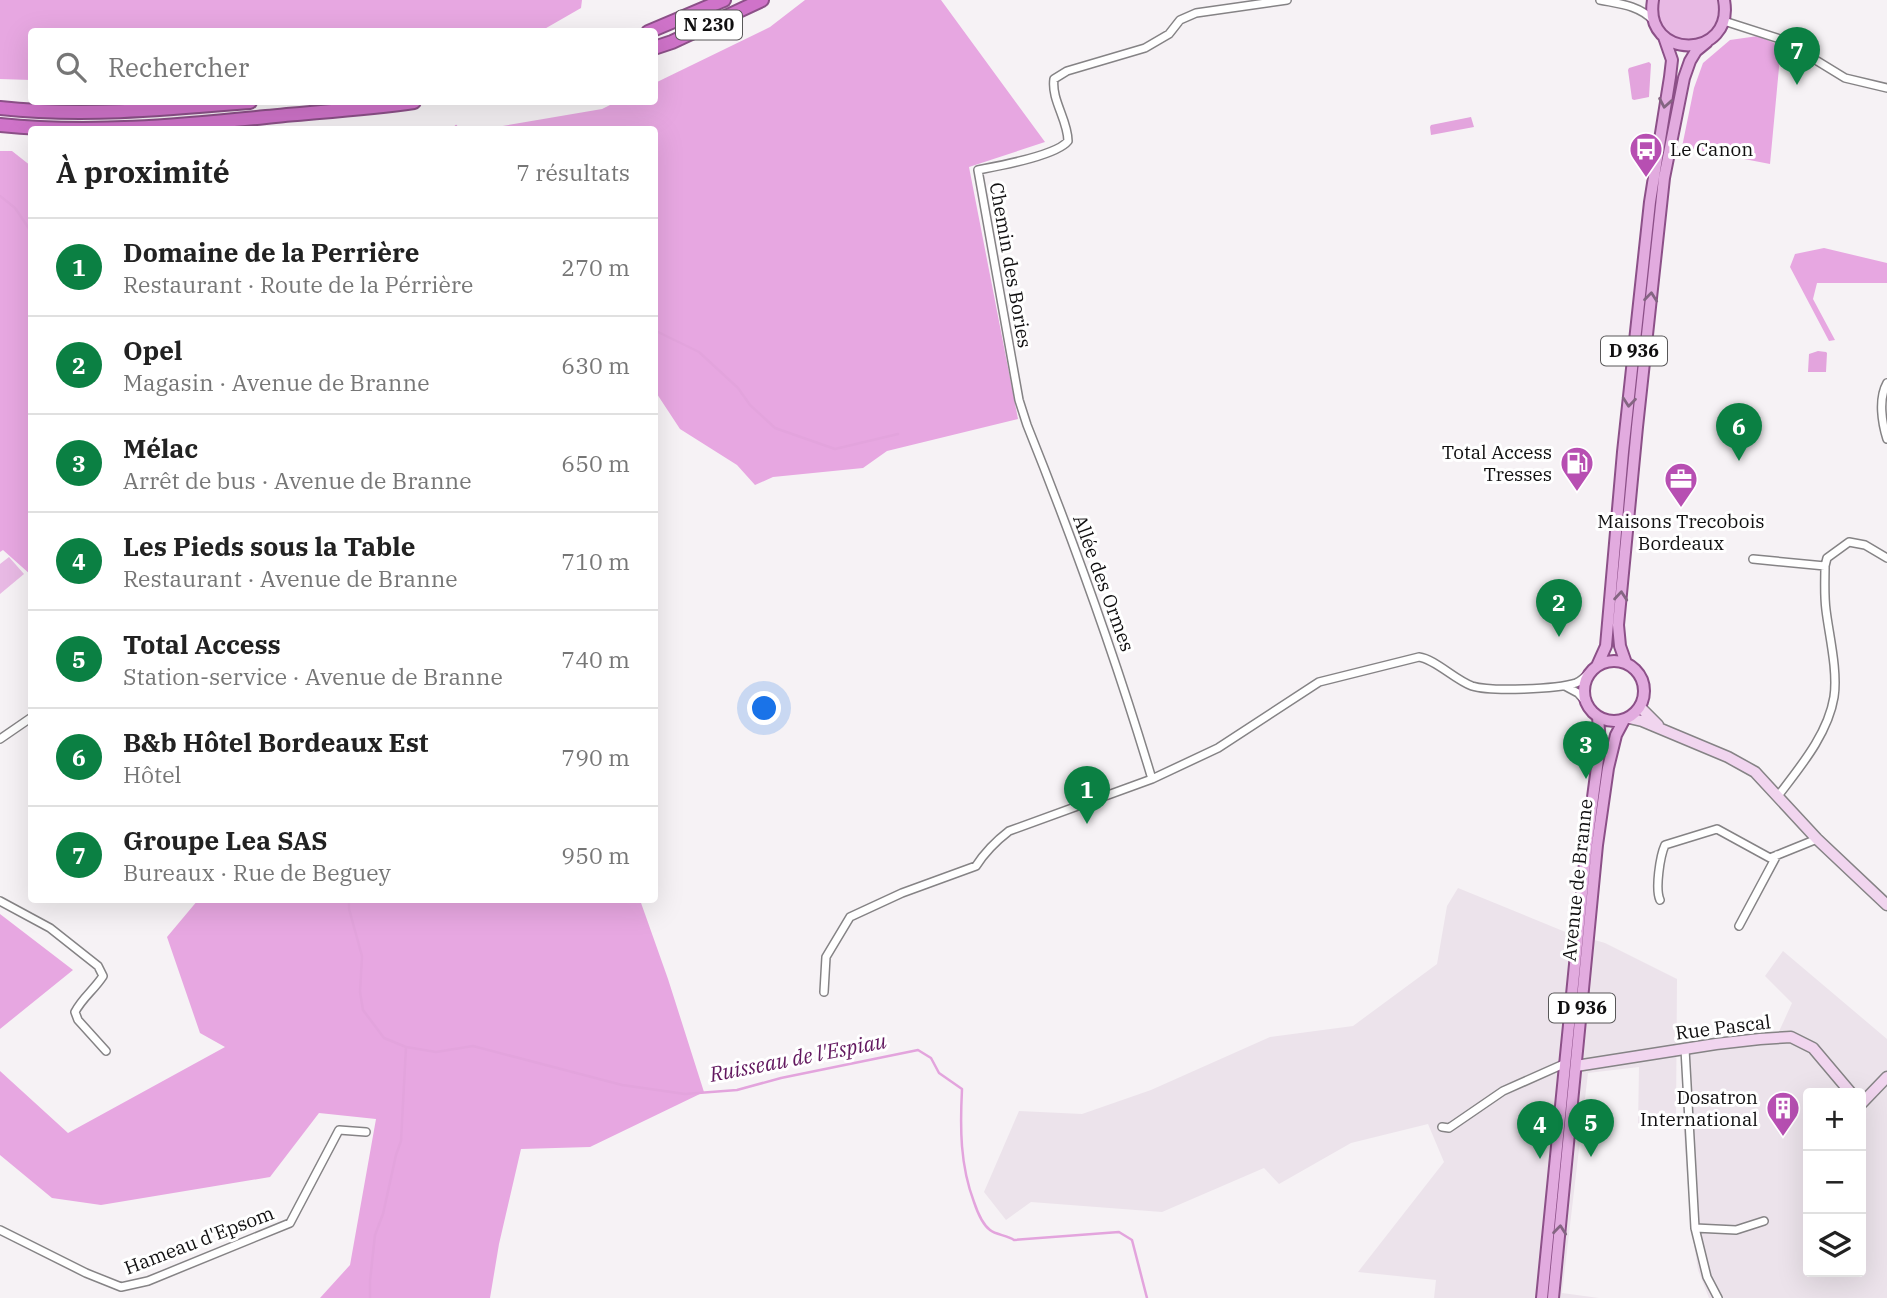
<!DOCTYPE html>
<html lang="fr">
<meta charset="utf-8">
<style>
:root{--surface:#fff;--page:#f6f6f6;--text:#222;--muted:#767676;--line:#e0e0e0;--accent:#0b8043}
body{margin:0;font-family:"IBM Plex Serif",serif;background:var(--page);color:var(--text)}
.controls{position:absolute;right:21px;bottom:21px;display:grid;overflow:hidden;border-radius:7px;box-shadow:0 7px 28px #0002}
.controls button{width:63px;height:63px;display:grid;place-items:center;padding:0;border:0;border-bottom:2px solid var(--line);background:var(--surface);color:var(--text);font:35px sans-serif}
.you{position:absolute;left:765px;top:709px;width:24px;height:24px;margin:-18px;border:5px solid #fff;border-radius:50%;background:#1a73e8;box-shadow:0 0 0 10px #1a73e833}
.badge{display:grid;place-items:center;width:46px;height:46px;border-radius:50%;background:var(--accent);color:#fff;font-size:23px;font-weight:700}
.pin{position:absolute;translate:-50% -58px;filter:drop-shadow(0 2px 4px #0008)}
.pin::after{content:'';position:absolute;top:37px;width:24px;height:21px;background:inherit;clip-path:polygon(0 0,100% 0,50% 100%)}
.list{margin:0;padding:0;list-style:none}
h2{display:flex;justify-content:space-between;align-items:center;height:91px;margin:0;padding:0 28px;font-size:30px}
h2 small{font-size:23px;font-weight:400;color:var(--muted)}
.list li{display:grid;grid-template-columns:46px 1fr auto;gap:21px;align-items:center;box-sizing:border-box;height:98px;padding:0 28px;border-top:2px solid var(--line)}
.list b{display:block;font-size:26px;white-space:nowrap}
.list p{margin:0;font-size:23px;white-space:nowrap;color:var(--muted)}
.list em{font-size:23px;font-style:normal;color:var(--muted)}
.icon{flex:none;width:38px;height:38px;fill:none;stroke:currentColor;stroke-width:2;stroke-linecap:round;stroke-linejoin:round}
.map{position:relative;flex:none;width:1887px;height:1298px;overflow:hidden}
.search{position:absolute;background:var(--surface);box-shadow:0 7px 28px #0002;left:28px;top:28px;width:630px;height:77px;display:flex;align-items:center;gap:18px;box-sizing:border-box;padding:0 24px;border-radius:7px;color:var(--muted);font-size:26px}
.panel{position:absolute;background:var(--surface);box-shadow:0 7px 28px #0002;left:28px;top:126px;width:630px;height:777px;border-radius:7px}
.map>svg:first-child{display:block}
.built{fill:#ece3eb;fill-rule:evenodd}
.green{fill:#e8b9e4}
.forest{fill:#e7a7e1}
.water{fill:#e3a4dd}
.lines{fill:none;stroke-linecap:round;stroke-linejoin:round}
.stream{stroke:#e3a4dd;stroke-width:2.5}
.street-casing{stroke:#858385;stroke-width:10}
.secondary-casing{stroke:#858385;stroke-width:13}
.primary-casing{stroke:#8c5088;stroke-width:14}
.highway-casing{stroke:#8c5088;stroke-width:16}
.street{stroke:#fff;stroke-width:7}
.secondary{stroke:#f1d5ef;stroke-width:10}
.primary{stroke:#e2abdf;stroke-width:10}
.highway{stroke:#cf73c9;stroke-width:12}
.oneway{stroke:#846582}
.labels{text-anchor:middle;stroke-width:6;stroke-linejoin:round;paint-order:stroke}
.shield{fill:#fff;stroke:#585758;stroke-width:2}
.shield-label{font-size:18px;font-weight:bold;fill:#100f10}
.poi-label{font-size:19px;fill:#100f10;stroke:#fff;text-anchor:end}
.street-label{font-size:19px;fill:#100f10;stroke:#fff}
.water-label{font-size:21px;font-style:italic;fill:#62185f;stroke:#fff}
</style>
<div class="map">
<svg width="1887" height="1298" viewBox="0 0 1887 1298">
<rect width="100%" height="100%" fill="#f6f2f5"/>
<!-- built -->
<path class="built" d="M1458 888 1563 931 1605 943 1677 979 1676 1121 1638 1126 1639 1067 1588 1073 1562 1293 1599 1298H1434L1436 1280 1358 1272 1444 1162 1428 1124 1351 1143 1279 1184 1264 1168 1162 1212 1031 1202 1006 1220 984 1192 1019 1111 1082 1114 1151 1090 1270 1037 1353 1026 1437 964 1447 906Z
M1783 951 1887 1039V1298H1709L1698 1270 1691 1225 1683 1121 1685 1049 1776 1038 1792 1003 1765 976ZM1808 1093H1861V1272H1808Z"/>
<!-- green -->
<path class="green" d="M1660 0H1717C1729 55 1646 50 1660 0Z
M9 557 24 574 0 594V564Z"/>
<!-- forest -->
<path class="forest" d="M0 0H582L581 8 541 31 32 32 31 80 0 79Z
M805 0H941L1045 142 969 167 1018 419 887 451 863 468 773 477 755 485 737 465 680 429 655 391 654 130 485 129 602 109 616 102H654L655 83 770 27Z
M1758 36 1781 46 1770 164 1682 147 1694 88 1703 63 1730 40Z
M0 151H12L31 166V575L3 550 0 552Z
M1824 248 1887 263V283H1817L1813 299 1835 340 1829 341 1790 267 1795 254Z
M198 900H640L668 979 704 1092 590 1147 521 1149 499 1244 490 1298H320L350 1265 376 1119 319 1113 270 1177 101 1205 52 1198 0 1155V1071L68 1133 225 1047 200 1033 167 937Z
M0 914 73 970 0 1029Z"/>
<!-- water -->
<path class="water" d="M1649 62 1651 64 1649 97 1634 100 1632 99 1628 70 1629 68Z
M1471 117 1474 127 1431 135 1430 127 1431 125Z
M1818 351 1826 352 1827 353 1826 372H1808L1809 354Z"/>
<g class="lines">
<!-- stream -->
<path class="stream" d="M456 126 458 130
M0 196 15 208 32 233
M654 330 699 352 738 388 750 405 775 428 835 449 898 434
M349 900V909L362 956 360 992 363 1010 384 1038 406 1047 436 1052 473 1046 622 1085 685 1094 737 1090 781 1078 918 1050 931 1058 939 1073 962 1089C960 1128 960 1165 974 1202 977 1211 982 1224 990 1230 996 1235 1007 1235 1014 1240L1119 1232 1132 1240 1147 1298
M370 1298V1281L375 1235 383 1214 396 1155 401 1141 406 1047"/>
<defs>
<path id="street" d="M1600 0C1620 4 1638 5 1653 20
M1724 21 1783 40 1845 78 1887 88
M1887 383C1878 399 1882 423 1887 439
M1753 559 1825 566 1827 558 1849 542 1865 545 1887 558
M1565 686 1578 693 1585 701
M0 739 32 717
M1152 779C1116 659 1074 542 1027 425L1019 400 978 170C998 166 1056 156 1068 141 1068 120 1051 100 1054 79L1067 71 1145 48 1169 34 1180 20 1196 13 1287 0
M1778 796C1800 767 1828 734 1834 697 1838 671 1829 635 1826 610 1824 595 1825 580 1825 566
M1660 900C1655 889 1660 856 1665 845L1717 829 1770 858 1817 839
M0 901 50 928 98 966 103 976C94 990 82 998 75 1012L78 1020 106 1051
M1739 926 1777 855
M824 992 826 957 850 917 902 893 976 866C985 852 996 841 1009 831L1152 779 1218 748 1319 682 1419 657C1435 659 1455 680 1472 686 1491 692 1557 689 1576 683 1581 681 1585 677 1589 673
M1685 1049 1695 1228 1707 1277 1718 1298
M1442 1127 1449 1128 1503 1091 1566 1063
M1695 1228 1736 1230 1764 1221
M0 1230 86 1273 121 1287 148 1281 290 1223 339 1130 366 1132"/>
<path id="secondary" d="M1640 707 1658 725
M1629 718 1642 721 1728 757 1755 772 1817 839 1887 905
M1576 1066 1716 1044 1760 1039 1791 1037 1813 1048 1851 1093
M1861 1104 1887 1077"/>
<path id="primary" d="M1653 0C1643 61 1735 60 1724 0
M1584 691a30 30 0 1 1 60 0a30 30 0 1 1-60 0Z
M1626 663 1620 646 1618 625 1637 427 1664 178 1684 78 1690 61 1696 51 1707 42
M1597 666 1606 646 1623 452 1650 202 1670 77 1672 60 1664 37
M1542 1298 1587 843 1600 744 1598 717
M1553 1298 1597 845 1608 768 1616 735 1624 720"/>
<path id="highway" d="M648 32 724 0
M654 48 672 42 762 0
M0 108C83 117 168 109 250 102
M0 125C89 134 177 126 266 117 315 112 365 109 414 102"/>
</defs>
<!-- street casing -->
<use href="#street" class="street-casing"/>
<!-- secondary casing -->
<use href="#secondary" class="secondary-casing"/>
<!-- primary casing -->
<use href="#primary" class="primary-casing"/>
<!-- highway casing -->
<use href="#highway" class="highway-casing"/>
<!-- street -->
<use href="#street" class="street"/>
<!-- secondary -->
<use href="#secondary" class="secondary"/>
<!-- primary -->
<use href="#primary" class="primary"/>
<!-- highway -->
<use href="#highway" class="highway"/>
</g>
<!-- one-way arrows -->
<defs><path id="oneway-chevron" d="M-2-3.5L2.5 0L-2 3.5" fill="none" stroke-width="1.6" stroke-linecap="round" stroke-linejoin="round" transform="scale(1.75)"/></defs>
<g class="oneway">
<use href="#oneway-chevron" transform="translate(1665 103) rotate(100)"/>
<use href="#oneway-chevron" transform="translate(1651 297) rotate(-84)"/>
<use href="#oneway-chevron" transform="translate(1629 402) rotate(96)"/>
<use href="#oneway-chevron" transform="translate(1621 596) rotate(-85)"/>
<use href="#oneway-chevron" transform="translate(1560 1230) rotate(-84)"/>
</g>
<!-- icons -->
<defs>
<symbol id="bus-pin" viewBox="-11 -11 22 30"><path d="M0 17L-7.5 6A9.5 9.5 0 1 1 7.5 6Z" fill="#b74fb2" stroke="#fff"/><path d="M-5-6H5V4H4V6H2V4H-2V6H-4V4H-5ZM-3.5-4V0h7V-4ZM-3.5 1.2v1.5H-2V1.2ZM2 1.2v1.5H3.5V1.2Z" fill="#fff"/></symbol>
<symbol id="fuel-pin" viewBox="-11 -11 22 30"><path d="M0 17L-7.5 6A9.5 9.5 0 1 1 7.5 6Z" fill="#b74fb2" stroke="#fff"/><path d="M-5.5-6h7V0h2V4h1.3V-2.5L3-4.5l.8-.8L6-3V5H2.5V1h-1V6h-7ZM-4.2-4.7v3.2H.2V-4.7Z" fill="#fff"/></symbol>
<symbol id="office-pin" viewBox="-11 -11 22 30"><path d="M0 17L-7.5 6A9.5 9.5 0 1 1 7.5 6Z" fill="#b74fb2" stroke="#fff"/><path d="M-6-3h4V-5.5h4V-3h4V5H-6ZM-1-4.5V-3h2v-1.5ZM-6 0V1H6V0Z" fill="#fff"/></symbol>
<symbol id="building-pin" viewBox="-11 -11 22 30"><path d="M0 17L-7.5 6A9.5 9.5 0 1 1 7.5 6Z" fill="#b74fb2" stroke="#fff"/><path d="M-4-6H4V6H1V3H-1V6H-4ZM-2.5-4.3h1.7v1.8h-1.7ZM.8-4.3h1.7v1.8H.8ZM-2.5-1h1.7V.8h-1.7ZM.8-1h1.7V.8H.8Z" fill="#fff"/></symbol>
</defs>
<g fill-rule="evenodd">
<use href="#bus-pin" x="1627" y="130" width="38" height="52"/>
<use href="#fuel-pin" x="1558" y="444" width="38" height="52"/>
<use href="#office-pin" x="1662" y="460" width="38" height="52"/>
<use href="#building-pin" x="1764" y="1089" width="38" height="52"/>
</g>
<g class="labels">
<!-- shield labels -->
<g class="shield">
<rect x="676" y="10.5" width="66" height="29" rx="5"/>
<rect x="1601" y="336.5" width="66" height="29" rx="5"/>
<rect x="1549" y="993.5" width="66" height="29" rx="5"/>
</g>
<g class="shield-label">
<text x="709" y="31">N 230</text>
<text x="1634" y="357">D 936</text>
<text x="1582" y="1014">D 936</text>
</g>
<!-- poi labels -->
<g class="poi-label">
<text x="1670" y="156" text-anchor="start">Le Canon</text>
<text x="1552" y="459">Total Access<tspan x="1552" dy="22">Tresses</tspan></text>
<text x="1681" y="528" text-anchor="middle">Maisons Trecobois<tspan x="1681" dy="22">Bordeaux</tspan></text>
<text x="1758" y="1104">Dosatron<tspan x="1758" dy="22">International</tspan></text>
</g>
<!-- street labels -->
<g class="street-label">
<text transform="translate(1011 265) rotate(80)" y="7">Chemin des Bories</text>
<text transform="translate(1104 583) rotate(70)" y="7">Allée des Ormes</text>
<text transform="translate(1577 880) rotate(-84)" y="7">Avenue de Branne</text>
<text transform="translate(1723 1027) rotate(-7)" y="7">Rue Pascal</text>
<text transform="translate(199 1240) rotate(-21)" y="7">Hameau d'Epsom</text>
</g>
<!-- water labels -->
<g class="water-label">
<text transform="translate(798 1058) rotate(-11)" y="7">Ruisseau de l'Espiau</text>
</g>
</g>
</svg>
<div class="controls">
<button>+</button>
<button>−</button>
<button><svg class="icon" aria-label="layers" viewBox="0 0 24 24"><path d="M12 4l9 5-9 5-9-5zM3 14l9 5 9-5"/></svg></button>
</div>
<div class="you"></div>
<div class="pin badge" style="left:1087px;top:824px">1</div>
<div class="pin badge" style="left:1559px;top:637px">2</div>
<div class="pin badge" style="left:1586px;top:779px">3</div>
<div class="pin badge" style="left:1540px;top:1159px">4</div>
<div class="pin badge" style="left:1591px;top:1157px">5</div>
<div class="pin badge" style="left:1739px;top:461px">6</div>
<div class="pin badge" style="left:1797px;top:85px">7</div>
<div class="search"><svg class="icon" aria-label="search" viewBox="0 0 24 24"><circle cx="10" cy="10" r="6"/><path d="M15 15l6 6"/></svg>Rechercher</div>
<section class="panel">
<h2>À proximité<small>7 résultats</small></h2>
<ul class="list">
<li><span class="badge">1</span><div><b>Domaine de la Perrière</b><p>Restaurant · Route de la Pérrière</p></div><em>270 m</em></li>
<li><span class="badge">2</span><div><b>Opel</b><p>Magasin · Avenue de Branne</p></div><em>630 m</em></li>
<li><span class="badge">3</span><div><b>Mélac</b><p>Arrêt de bus · Avenue de Branne</p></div><em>650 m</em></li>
<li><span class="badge">4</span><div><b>Les Pieds sous la Table</b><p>Restaurant · Avenue de Branne</p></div><em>710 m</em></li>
<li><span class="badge">5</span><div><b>Total Access</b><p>Station-service · Avenue de Branne</p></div><em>740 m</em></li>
<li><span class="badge">6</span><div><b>B&amp;b Hôtel Bordeaux Est</b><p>Hôtel</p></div><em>790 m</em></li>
<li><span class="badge">7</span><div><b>Groupe Lea SAS</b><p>Bureaux · Rue de Beguey</p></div><em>950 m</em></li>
</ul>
</section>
</div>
